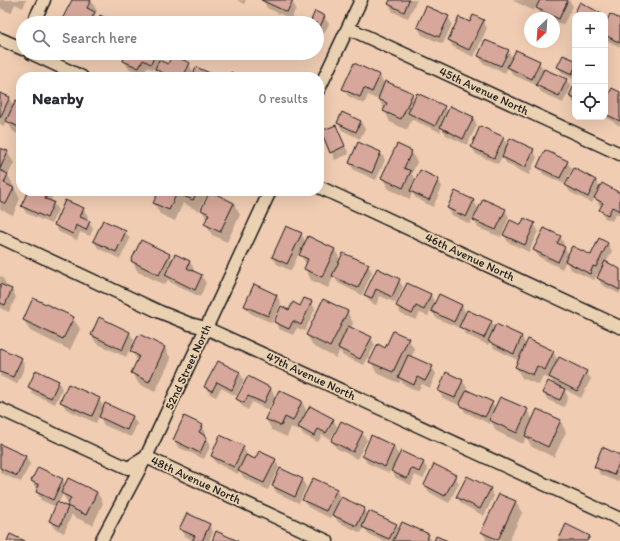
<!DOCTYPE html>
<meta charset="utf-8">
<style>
:root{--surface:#fff;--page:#f7f7f7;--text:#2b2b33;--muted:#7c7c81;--line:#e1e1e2}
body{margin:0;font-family:Itim,sans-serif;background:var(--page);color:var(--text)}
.controls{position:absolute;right:12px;top:12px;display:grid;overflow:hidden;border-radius:8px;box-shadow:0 4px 16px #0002}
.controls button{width:36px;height:36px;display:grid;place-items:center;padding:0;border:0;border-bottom:1px solid var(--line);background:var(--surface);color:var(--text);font:20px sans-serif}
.compass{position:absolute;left:524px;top:12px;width:36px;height:36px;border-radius:50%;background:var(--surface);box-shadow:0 4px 16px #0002;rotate:205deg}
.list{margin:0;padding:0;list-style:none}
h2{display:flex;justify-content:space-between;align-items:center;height:52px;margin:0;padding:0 16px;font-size:17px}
h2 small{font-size:13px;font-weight:400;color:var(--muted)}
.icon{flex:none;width:22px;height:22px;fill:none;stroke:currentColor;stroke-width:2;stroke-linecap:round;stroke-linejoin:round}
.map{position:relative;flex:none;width:620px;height:541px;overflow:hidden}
.search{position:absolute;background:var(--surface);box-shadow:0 4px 16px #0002;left:16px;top:16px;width:308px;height:44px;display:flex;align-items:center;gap:10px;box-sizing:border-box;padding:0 14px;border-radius:22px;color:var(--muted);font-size:15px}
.panel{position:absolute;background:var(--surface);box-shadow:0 4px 16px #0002;left:16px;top:72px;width:308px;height:124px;border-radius:16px}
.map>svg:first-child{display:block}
.shadow{fill:#0003;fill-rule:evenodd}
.building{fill:#d7a79b;stroke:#1c1c1c}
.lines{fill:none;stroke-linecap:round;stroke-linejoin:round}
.minor-casing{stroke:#1c1c1c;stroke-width:15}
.minor{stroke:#ead1b2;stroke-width:12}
.labels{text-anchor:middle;stroke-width:3.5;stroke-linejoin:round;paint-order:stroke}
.street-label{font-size:12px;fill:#1c1c1c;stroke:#ead1b2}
</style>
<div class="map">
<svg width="620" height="541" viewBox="0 0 620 541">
<rect width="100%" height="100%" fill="#efccb2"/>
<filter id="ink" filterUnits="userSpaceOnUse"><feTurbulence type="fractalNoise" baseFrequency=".025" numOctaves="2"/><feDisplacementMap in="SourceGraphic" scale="8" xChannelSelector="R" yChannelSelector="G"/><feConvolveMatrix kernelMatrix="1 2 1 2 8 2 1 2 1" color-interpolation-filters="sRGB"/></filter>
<g filter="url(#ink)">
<!-- shadow -->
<path class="shadow" d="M0 0H26L23 8 15 4 11 13 0 8Z
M73 0H91L97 11 95 15 99 20 113 23H61Z
M237 0H246L244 4Z
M263 0H291L296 8 291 19 267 8Z
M391 0H417L408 18 393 12 389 4Z
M512 0H569L573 6 563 25 554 21V18H548L542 15 536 6 534 11Z
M324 17 329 24 319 43 317 42V23H311Z
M448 17 452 24 443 44 422 35 418 27Z
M620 20V47L606 40 605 38V21L607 24Z
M483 21 487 28 474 57 453 47 449 40Z
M508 51 513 59 539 62 543 69 566 80 571 87 563 103 541 92 536 84V85L513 75 508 67 505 73 483 63 479 56Z
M108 53H161L162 55 160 61 168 65 189 64 194 73 216 77H163L160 76 156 68 155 70 147 67 143 75 128 68 124 60Z
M575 61V80L563 74 558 67Z
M354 65 380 76 385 85 412 94 415 100 444 107 448 114 473 117 477 125 467 145 446 135 442 128 440 132 413 120 412 119 407 130 390 122 378 97 376 99 368 95 364 104 348 96 344 89Z
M605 84 610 94H620V126L605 117Z
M575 86V105L570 96Z
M0 94 9 98 14 107 21 104V136L14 132 6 120 4 126 0 124Z
M361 122 365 129 360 139 342 130 338 123Z
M335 126 349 154 335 160 322 132Z
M503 138 508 146 533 150 537 157 529 175 507 164 502 156 498 164 476 154 472 147Z
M359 143 381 153 385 160 376 180 354 170 350 163Z
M0 149 7 152 14 163 8 175 20 199 13 215 0 209Z
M411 151 417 162 412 174 416 181 438 179 442 187 433 207 416 198 412 193 410 199 389 189 382 178Z
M567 162 572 169 564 184 543 174 539 167Z
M596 180 600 189 620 194V216L616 214 612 221 605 218 600 210 602 207 600 206 595 197 592 203 570 192 566 185Z
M29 191 48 192 52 199 51 202 53 203 58 210 51 224 26 213 22 206Z
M160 191H204L207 195 199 211 183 203 175 221 160 214 154 203Z
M473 200 478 208 470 224 452 215 448 208Z
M234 204 240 215 227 242 212 235 206 224 207 220 202 210Z
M83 209 88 216 86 221 89 222 93 229 90 236 80 232 77 240 59 232 55 225Z
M505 210 509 217 501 237 478 228 474 220Z
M534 223 538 231 529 252 508 242 504 235 521 227Z
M125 232 130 239 120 259 98 248 94 241Z
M301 233 306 243 309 238 335 250 341 261 368 265 372 272 362 295 338 283 334 276 328 288 311 280 305 268 307 265 299 253 291 271 277 264 273 257Z
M560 236 564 244 563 247 565 248 569 255 591 256 608 244 612 251 606 263 620 270V294L602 285 598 278 600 274 598 273 594 280 570 269 566 261 562 269 539 257 534 250Z
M169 255 173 261 190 262 194 269 193 272 202 276 206 283 200 297 170 282 168 279 165 285 138 272 132 261Z
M377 270 399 280 403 287 396 303 380 296 376 305 370 302 366 295Z
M0 276 2 277 6 284 5 287 12 290 16 297 9 312 0 308Z
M254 286 277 296 281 303 272 323 250 313 245 306Z
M431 295 435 303 462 305 466 314 491 321 495 328 522 337 526 345 553 352 558 360 586 372 591 379 581 398 564 389 568 397 564 407 548 400 544 393 555 385 552 380 543 376 539 385 522 378 516 367 519 361 494 348 490 341 488 345 465 334 460 326 459 328 436 318 431 309 428 316 420 313 416 320 401 314 397 306Z
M34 299 73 318 80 329 70 350 30 331 24 320Z
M324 300 347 311 353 323 351 328 371 338 375 345 364 365 343 356 340 350 336 358 313 346 307 335Z
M311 302 315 309 305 331 297 328 293 335 279 329 275 322 289 311Z
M100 319 130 333 134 340 126 357 96 343 92 335Z
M139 335 165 348 171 359 155 392 139 384 132 373 138 362 132 351Z
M408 339 415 350 411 357 432 367 436 374 430 388 422 384 418 391 403 384 401 380 399 383 377 373 371 362 386 350Z
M0 349 21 359 25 366 17 384 0 376Z
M218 362 240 373 244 380 236 396 221 388 216 397 210 394 206 387Z
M447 374 463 381 467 388 466 390 492 403 496 409 527 410 533 420H560L566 432 554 457 532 447 526 437 523 444 496 431 491 421 490 424 465 412 460 403 459 405 443 398 439 391Z
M249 378 271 389 276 398 279 392 302 402 307 412 333 419 337 427 330 439 322 435 318 442 304 435 300 429 299 431 291 427 287 437 272 430 266 419 273 404 271 403 268 410 252 402 248 410 242 406 238 399Z
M58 381 62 389 55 404 33 394 29 387Z
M99 399 104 408 133 417 137 424 131 437 104 425 99 416 96 423 66 409 62 402Z
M202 425 206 433 204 436 207 438 211 445 204 459 178 447 174 440Z
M362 433 367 440 357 459 336 448 332 441Z
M372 436 394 447 399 456 423 462 428 470 423 479 415 475 411 485 396 478 391 469 389 473 367 463 363 456Z
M0 445 26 457 30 464 21 482 0 473Z
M243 447 247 454V456L255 460H275L279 467 268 490 244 478 239 471 238 474 216 463 212 456Z
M620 456V478L618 482 600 474 596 466Z
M455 476 459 483 449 503 429 492 425 485Z
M62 479 66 486 97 492 103 503 93 525 74 517 72 514 64 533 54 528 50 521 56 507 41 500 37 492 38 490 36 489 32 481ZM63 494 68 504 70 509 58 504Z
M302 479 306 487 299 503 277 493 273 486Z
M490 489 494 496 484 516 462 504 457 497Z
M336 490 341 498 365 509 368 516 396 525 399 530 428 535 432 541H383L368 534 364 527 361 533 338 522 333 513 330 518 308 507 303 500Z
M500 495 516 502 522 513 509 541H487L482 532Z
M209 525 213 532 209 541H194L185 536 181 529Z"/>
<!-- building -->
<path class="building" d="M72 0H91L87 8 95 12 89 23H60Z
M261 0H293L287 12Z
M390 0H409L404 12 388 4Z
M540 0H568L559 19 536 8Z
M580 2 602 14V15H575V23L571 20Z
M426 6 449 16 439 37 417 27Z
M315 11 325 16 317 33V23H310Z
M610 14 620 19V43L605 35V25Z
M100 15 115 23H96Z
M473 15 484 20 469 50 448 40 459 17 470 22Z
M485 40 509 50 501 66 478 56Z
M516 50 540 61 532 79 507 67Z
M126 53H156L151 64 143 60 139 68 123 61Z
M172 55 190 63 183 77H172L155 69 159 60 168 64Z
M563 55 575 60V67L572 74 557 67Z
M354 63 380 75 372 92 364 88 360 97 342 89Z
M196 67 219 77H192Z
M544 69 567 79 559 96 536 85Z
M231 72 242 77H229Z
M385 81 413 93 401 119 383 111 387 103 378 99Z
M575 83V99L569 96Z
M612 88 620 92V121L605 114V102Z
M0 93 10 97 0 118Z
M417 93 445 106 435 126 408 113Z
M16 100 21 103V128L6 121Z
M450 106 474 117 463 139 440 127Z
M342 112 361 121 356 132 337 123Z
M336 125 345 146 330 153 321 131Z
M480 126 504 137 494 158 471 147Z
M510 138 534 149 525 168 502 157Z
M358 142 381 152 372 173 349 163Z
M397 144 412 151 404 168 411 171 403 188 381 178Z
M0 148 8 151 0 169Z
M545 150 568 161 560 178 537 167Z
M574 168 596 180 588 197 565 185Z
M0 170 8 174 4 183 14 188 6 204 0 201Z
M420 170 439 179 429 200 410 191Z
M602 183 620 193V211L612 207 608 215 599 210 603 203 594 198Z
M28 191H49L45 199 54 202 47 218 21 206Z
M159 191H197L193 200 177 193 169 210 153 203Z
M210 191 234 203 220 232 204 224 209 214 201 210Z
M455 191 474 200 466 217 447 208Z
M483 199 506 209 496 230 473 220Z
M65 200 84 208 80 217 90 221 86 230 76 225 73 234 54 225Z
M524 218 535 223 525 245 503 235 510 220 521 225Z
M103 220 126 231 116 252 93 241Z
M286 226 302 233 287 264 272 257Z
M544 228 561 236 557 243 565 247 558 262 533 250Z
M308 236 335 249 322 277 304 269 308 259 299 255Z
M599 238 608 243 596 267 593 266 590 274 565 261 572 246 591 255Z
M141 240 170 254 159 275 131 261Z
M343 253 369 264 358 288 332 276Z
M175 254 190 261 187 268 202 275 195 290 165 275Z
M605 261 620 269V290L597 278Z
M377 268 400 279 392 297 376 289 372 298 364 295Z
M407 283 431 294 424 310 416 306 412 314 396 306Z
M0 284 12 289 5 305 0 303Z
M254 284 277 295 268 316 244 306Z
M439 294 462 305 454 322 431 311Z
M33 298 74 317 63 339 23 320Z
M304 298 312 301 301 325 293 321 289 329 274 322 281 306 289 310 293 302 300 306Z
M323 299 348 311 330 347 306 335Z
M467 310 492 321 484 338 459 327Z
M99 317 130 332 122 350 91 335Z
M496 324 522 336 514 354 488 341Z
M348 326 372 337 360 359 338 348Z
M393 331 409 338 393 372 369 362 378 344 385 348Z
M139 334 165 347 149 382 131 373 139 356 130 351Z
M528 339 554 351 545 370 537 366 533 375 515 367Z
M0 348 22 358 13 377 0 372Z
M408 355 433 366 425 381 417 377 414 385 398 377Z
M559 357 587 371 577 391 549 377Z
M218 361 240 372 232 390 217 382 212 391 204 387Z
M36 370 59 381 51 398 28 387Z
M446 372 463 380 455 398 438 391Z
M248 376 271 388 264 403 248 396 244 403 236 399Z
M548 381 565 389 560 400 542 393Z
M68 384 100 398 92 416 60 402Z
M279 390 302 401 293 421 285 417 281 426 265 419Z
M467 390 493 402 485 417 459 405Z
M500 397 528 409 517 433 489 420Z
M105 403 133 416 127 430 99 417Z
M310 406 334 419 326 433 318 429 314 436 298 427Z
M537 409 561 420 548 447 525 436Z
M184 416 203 425 199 432 207 437 200 453 173 440Z
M341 421 363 432 353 452 331 441Z
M220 435 244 446 234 467 211 456Z
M371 435 394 446 385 467 362 456Z
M0 444 26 456 17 476 0 468Z
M602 447 620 455V461L614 475 594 467Z
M259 451 276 459 264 483 238 471 246 455 255 459Z
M401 451 424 462 419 472 411 468 407 479 391 471Z
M434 464 456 475 445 496 424 485Z
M38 467 63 479 53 500 36 492 39 485 31 481Z
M280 468 303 479 295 497 272 486Z
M467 476 491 488 480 509 456 497Z
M68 478 97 492 86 515 67 506 71 498 61 493Z
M313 478 337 489 326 511 302 500Z
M499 494 516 501 498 540 481 532Z
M341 497 365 508 357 526 332 515Z
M57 502 68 507 60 526 49 521Z
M369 511 397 524 389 539 362 527Z
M187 513 210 524 202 541H192L195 536 179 529Z
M402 522 429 534 426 541H393Z
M566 524 590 536 587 541H558Z
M216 531 238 541H212Z
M10 534 25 541H7Z
M436 536 448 541H434Z"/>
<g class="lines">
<defs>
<path id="minor" d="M33 23 44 0
M348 28 620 154
M0 39 23 49
M31 53 82 77
M319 89 361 0
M319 187 620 327
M0 237 160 312 190 324 206 328 620 519
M0 409 128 468 146 457 327 541
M101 541 146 457 270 191"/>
</defs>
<!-- minor casing -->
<use href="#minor" class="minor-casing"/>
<!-- minor -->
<use href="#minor" class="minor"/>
</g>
</g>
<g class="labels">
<!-- street labels -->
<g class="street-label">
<text transform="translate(484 91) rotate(25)" y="4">45th Avenue North</text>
<text transform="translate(470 257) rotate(25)" y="4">46th Avenue North</text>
<text transform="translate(188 367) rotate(-65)" y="4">52nd Street North</text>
<text transform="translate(311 376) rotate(25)" y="4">47th Avenue North</text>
<text transform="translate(196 480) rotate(25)" y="4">48th Avenue North</text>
</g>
</g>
</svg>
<div class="controls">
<button>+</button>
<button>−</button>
<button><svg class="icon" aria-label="locate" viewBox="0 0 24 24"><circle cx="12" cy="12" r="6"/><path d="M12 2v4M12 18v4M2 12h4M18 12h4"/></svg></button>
</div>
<svg class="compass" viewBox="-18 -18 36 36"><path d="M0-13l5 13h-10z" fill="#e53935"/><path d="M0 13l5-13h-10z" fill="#7c7c81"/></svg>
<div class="search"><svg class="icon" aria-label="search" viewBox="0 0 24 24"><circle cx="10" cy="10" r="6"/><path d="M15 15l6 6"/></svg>Search here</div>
<section class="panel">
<h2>Nearby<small>0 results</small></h2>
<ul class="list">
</ul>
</section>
</div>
